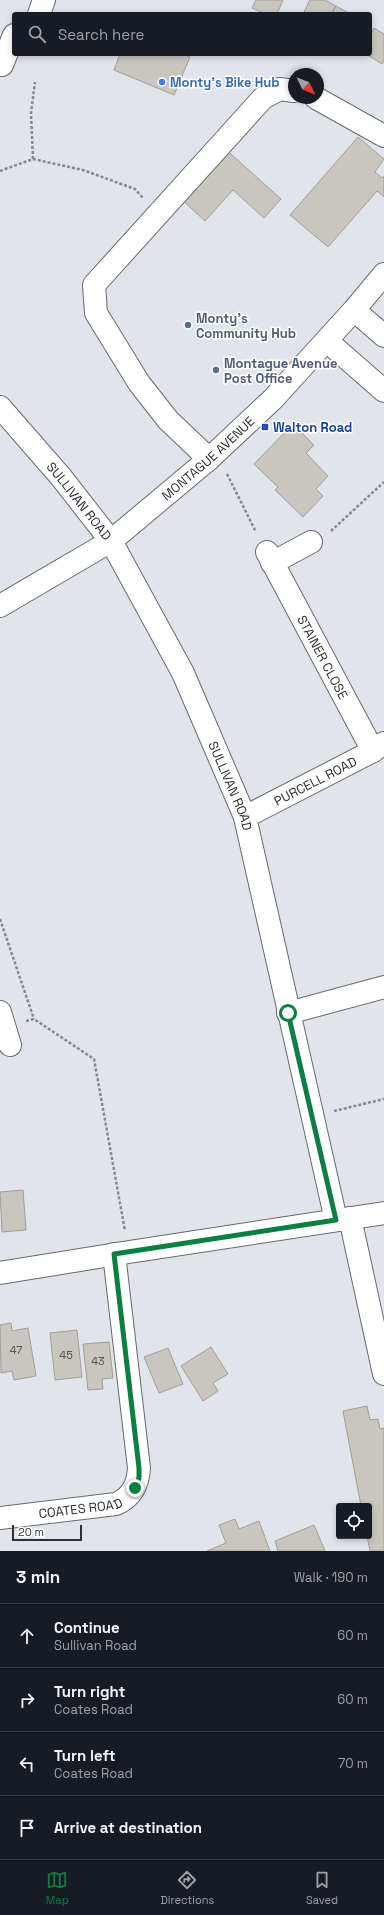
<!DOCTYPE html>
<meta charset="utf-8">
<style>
:root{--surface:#171b24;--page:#20242c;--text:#f1f3f6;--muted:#9ea1a6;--line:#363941;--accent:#0b8043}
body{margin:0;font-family:"Space Grotesk",sans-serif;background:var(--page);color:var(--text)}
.controls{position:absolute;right:12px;bottom:12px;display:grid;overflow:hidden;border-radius:4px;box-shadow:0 2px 6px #0003}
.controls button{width:36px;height:36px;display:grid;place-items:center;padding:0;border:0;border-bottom:1px solid var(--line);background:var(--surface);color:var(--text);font:20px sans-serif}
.compass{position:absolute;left:288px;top:68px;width:36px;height:36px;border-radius:50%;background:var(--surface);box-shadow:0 2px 6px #0003;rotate:133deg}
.scale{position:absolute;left:12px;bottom:10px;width:70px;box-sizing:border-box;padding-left:4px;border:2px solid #2d2f31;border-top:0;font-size:11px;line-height:14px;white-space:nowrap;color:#2d2f31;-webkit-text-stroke:3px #fff;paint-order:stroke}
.stop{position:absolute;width:12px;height:12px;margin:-9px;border:3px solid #0b8043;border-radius:50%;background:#fff}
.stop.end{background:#0b8043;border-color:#fff;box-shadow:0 1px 4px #0008}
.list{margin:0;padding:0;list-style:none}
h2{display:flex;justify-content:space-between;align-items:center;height:52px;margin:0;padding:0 16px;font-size:17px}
h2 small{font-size:13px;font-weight:400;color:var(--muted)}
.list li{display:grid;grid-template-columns:26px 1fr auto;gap:12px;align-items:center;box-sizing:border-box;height:64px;padding:0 16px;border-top:1px solid var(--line)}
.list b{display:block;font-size:15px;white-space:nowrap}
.list p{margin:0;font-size:13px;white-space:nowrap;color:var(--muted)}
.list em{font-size:13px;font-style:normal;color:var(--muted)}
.icon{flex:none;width:22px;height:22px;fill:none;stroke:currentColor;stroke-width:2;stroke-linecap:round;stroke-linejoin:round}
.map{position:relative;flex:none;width:384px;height:1551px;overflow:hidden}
.search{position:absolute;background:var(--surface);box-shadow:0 2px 6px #0003;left:12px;right:12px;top:12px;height:44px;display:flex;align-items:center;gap:10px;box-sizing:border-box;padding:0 14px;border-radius:4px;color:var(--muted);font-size:15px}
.sheet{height:308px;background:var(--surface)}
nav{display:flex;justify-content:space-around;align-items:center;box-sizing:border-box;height:56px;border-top:1px solid var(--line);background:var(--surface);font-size:11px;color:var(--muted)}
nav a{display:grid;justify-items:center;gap:2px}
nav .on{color:var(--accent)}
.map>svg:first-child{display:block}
.building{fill:#c9c5bf;stroke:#a19e98}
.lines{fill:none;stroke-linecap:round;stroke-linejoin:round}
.minor-casing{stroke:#666a6f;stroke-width:24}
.path{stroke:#85888c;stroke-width:2.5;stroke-dasharray:3 2;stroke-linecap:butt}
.minor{stroke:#fff;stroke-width:22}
.route{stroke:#0b8043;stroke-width:5}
.shop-dot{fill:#3f7fe0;stroke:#fff;stroke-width:1.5}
.service-dot{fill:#5c6f8a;stroke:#fff;stroke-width:1.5}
.transit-dot{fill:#1a4fb4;stroke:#fff;stroke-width:1.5}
.labels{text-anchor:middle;stroke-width:3;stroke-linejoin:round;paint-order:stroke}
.number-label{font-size:11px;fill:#545454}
.shop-label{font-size:13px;font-weight:bold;fill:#366cbe;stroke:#fff;text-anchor:start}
.service-label{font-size:13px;font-weight:bold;fill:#4e5e75;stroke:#fff;text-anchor:start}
.transit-label{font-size:13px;font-weight:bold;fill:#164399;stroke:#fff;text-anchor:start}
.street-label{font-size:13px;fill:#2d2f31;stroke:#fff}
</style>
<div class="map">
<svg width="384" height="1551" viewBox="0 0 384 1551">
<rect width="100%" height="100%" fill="#e1e5eb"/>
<!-- building -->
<path class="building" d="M256 0H283L277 14H265L252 8Z
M310 0H325L336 6 331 14H303Z
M336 6 351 14H331Z
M374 28 384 34V61L382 64 366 54H370V36Z
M120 54H183L190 57 174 95 114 70Z
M358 137 384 159 375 172 382 178 384 176V197L377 191 328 247 290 215Z
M223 147 281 199 264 218 233 190 205 221 178 196Z
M293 424 314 445 306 453 328 476 316 489 323 496 303 517 275 490 278 487 254 464Z
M23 1190 26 1230 2 1232 0 1192Z
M11 1323 12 1331 28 1328 36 1376 14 1380 12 1371 1 1373 0 1325Z
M77 1330 82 1377 55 1380 50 1333Z
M109 1342 113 1378 102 1379 103 1389 88 1390 83 1344Z
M211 1347 228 1374 213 1383 218 1391 203 1401 181 1366Z
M168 1348 183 1384 159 1393 144 1357Z
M367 1406 370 1420 378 1419 380 1429 384 1428V1551H370L367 1536H369V1506H361L343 1411Z
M235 1519 239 1529 259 1521 270 1551H207L226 1543 219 1525Z
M314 1525 325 1551H278L275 1541Z"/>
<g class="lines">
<defs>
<g id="minor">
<path d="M39 14 44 0"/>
<path d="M2 65 14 35"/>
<path d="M316 98 384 136"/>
<path d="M354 310 384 336"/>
<path d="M327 341 384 391"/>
<path id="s1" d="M0 407 61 477 111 541 183 673 245 817 336 1220"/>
<path d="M209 459 168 420 139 383 96 313 94 285 263 98 280 89 294 91"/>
<path id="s2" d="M267 552 373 751"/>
<path d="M272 563 311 542"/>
<path id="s3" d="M0 606 111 541 209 459 273 399 354 310 384 274"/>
<path id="s4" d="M245 817 373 751 384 743"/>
<path d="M0 1012 10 1045"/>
<path d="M288 1013 384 987"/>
<path d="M350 1218 384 1374"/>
<path d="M0 1273 129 1252 384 1213"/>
<path id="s5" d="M0 1518 116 1504C132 1497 138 1485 139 1468L114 1254"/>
</g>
</defs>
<!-- minor casing -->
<use href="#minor" class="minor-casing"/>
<!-- path -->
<path class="path" d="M33 159 31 113 35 82
M0 171 33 159 83 170 135 189 143 198
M227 474 256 532
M331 531 384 482
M0 919 34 1019
M26 1021 34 1019 94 1059 125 1231
M334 1111 384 1099"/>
<!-- minor -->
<use href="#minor" class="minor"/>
</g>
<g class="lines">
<!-- route -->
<path class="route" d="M135 1488 139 1478V1468L114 1254 336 1220 288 1013"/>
</g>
<!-- markers -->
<circle class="shop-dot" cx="162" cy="82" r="4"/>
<g class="service-dot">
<circle cx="188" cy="325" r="4"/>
<circle cx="216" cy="370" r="4"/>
</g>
<rect class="transit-dot" x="261" y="423" width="8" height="8" rx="2"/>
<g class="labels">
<!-- number labels -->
<g class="number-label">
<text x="16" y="1354">47</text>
<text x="66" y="1359">45</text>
<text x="98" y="1365">43</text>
</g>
<!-- shop labels -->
<g class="shop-label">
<text x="170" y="87">Monty's Bike Hub</text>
</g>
<!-- service labels -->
<g class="service-label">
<text x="196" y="323">Monty's<tspan x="196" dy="15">Community Hub</tspan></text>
<text x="224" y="368">Montague Avenue<tspan x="224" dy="15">Post Office</tspan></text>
</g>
<!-- transit labels -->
<g class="transit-label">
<text x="273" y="432">Walton Road</text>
</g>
<!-- street labels -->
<g class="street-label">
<text dy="5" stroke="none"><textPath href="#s3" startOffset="256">MONTAGUE AVENUE</textPath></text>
<text dy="5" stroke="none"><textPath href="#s1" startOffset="123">SULLIVAN ROAD</textPath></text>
<text dy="5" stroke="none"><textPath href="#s2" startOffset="119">STAINER CLOSE</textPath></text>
<text dy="5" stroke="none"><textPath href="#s4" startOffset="79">PURCELL ROAD</textPath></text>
<text dy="5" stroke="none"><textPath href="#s1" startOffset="447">SULLIVAN ROAD</textPath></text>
<text dy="5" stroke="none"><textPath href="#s5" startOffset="81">COATES ROAD</textPath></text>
</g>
</g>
</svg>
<div class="controls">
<button><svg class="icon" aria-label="locate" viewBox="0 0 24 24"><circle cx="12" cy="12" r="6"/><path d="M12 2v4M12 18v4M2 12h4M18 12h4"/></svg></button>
</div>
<svg class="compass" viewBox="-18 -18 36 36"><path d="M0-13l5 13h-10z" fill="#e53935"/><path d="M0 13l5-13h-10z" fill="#9ea1a6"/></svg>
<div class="scale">20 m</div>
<div class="stop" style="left:288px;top:1013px"></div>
<div class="stop end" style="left:135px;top:1488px"></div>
<div class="search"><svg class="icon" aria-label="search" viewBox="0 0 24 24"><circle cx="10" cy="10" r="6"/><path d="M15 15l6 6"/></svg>Search here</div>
</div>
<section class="sheet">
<h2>3 min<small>Walk · 190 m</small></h2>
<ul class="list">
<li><svg class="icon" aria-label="ahead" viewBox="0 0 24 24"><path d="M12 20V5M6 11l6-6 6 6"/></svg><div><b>Continue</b><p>Sullivan Road</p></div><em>60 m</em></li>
<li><svg class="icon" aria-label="right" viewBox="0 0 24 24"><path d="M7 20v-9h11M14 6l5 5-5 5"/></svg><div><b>Turn right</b><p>Coates Road</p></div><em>60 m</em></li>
<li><svg class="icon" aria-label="left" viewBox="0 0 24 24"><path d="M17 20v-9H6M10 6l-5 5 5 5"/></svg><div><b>Turn left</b><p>Coates Road</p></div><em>70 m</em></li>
<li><svg class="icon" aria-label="arrive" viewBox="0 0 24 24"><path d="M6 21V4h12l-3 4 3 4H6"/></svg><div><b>Arrive at destination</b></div></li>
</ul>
</section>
<nav>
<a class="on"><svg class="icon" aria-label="map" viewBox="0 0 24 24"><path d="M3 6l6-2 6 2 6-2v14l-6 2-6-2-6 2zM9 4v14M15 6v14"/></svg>Map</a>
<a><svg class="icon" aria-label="directions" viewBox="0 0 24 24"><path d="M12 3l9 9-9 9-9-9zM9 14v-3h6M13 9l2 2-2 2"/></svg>Directions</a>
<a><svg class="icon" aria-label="saved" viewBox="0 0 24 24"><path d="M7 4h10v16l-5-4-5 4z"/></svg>Saved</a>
</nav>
